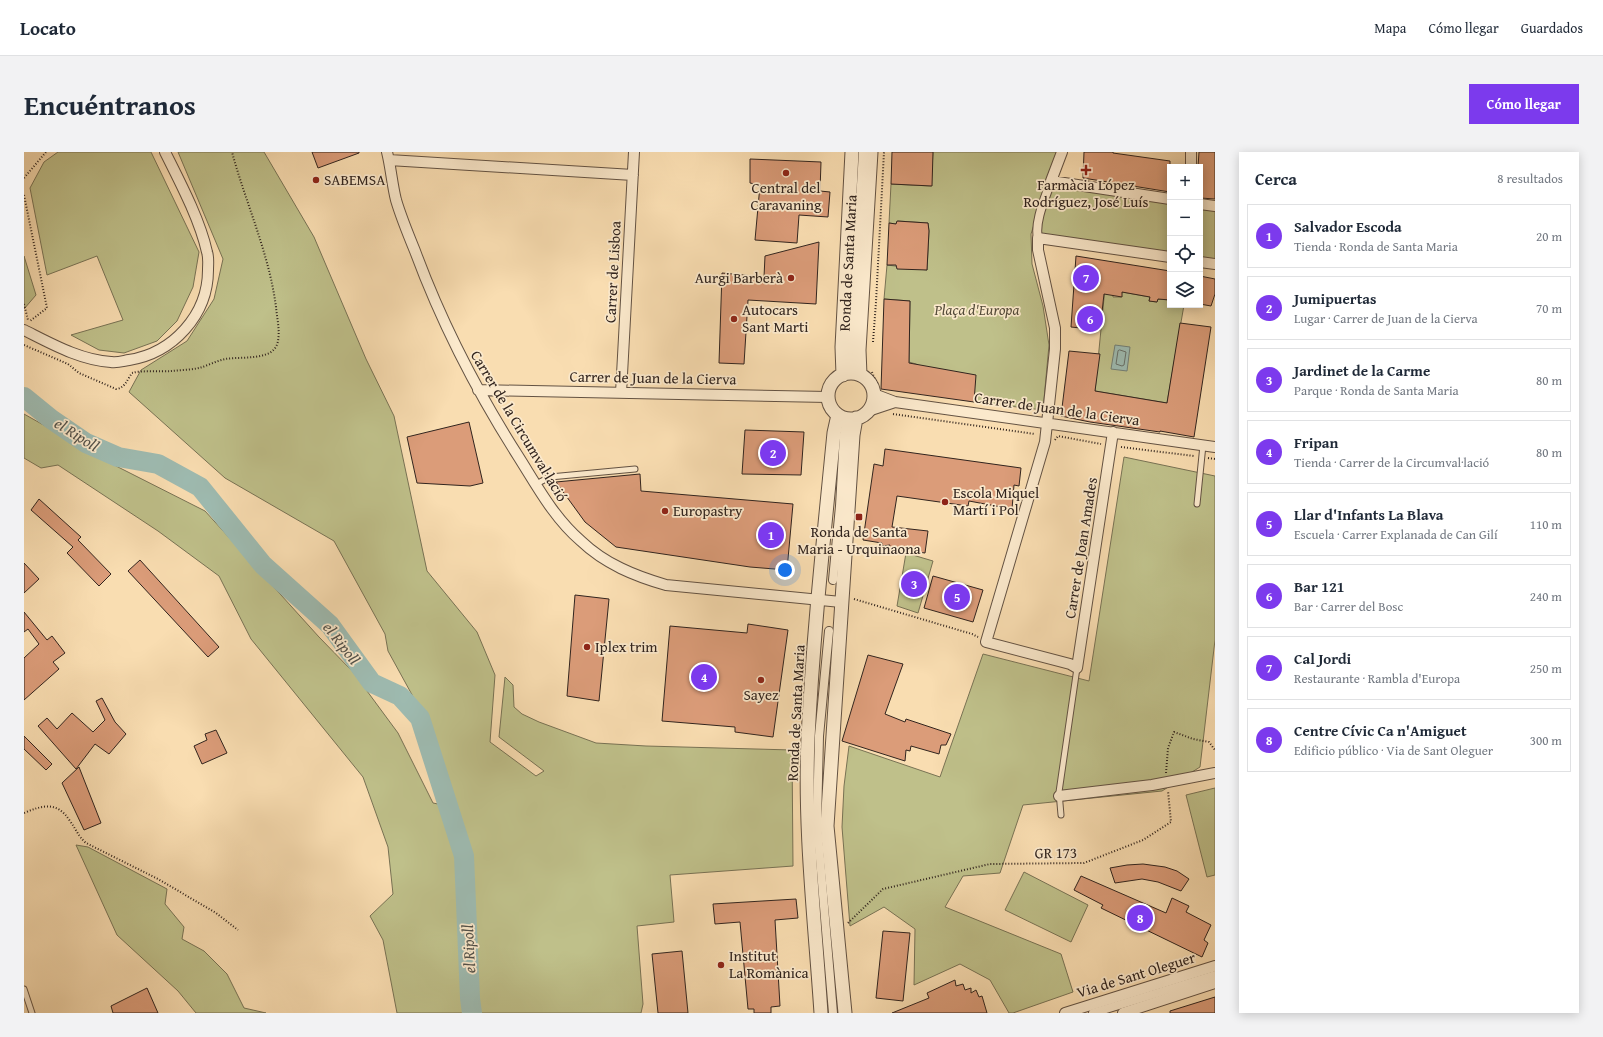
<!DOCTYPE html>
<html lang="es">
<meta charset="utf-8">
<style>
:root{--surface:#fff;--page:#f2f2f3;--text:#1f2937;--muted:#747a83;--line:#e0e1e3;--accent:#7c3aed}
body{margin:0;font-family:"Gentium Book Plus",serif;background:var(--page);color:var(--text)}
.controls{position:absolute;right:12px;top:12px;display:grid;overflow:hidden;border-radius:0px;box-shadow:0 2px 10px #0003}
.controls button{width:36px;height:36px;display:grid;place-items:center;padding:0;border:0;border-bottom:1px solid var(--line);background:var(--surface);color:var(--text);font:20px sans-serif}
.you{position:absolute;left:761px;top:418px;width:14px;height:14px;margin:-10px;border:3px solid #fff;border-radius:50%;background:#1a73e8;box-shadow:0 0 0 6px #1a73e833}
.badge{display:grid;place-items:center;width:26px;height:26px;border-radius:50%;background:var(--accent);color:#fff;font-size:13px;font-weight:700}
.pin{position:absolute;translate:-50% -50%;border:2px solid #fff;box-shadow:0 1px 4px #0006}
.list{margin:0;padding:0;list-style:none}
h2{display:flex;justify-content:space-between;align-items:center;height:52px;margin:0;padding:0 16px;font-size:17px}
h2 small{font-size:13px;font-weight:400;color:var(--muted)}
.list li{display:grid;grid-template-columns:26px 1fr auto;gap:12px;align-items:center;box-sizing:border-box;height:64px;margin:0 8px 8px;padding:0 8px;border:1px solid var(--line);border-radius:0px}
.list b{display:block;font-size:15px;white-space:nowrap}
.list p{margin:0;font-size:13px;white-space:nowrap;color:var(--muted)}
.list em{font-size:13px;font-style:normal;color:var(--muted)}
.icon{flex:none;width:22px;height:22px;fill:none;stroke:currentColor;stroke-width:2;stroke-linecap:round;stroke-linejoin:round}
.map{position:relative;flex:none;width:1191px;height:861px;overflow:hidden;border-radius:0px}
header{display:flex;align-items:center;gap:24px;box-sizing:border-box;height:56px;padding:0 20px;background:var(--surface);border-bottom:1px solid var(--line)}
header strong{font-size:19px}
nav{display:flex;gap:22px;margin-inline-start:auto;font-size:14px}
.intro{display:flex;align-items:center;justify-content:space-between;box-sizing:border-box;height:96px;padding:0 24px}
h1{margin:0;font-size:28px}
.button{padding:10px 18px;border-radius:0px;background:var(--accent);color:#fff;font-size:14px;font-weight:700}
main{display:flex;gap:24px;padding:0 24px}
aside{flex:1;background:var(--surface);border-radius:0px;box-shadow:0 2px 10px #0003}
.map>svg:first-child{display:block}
.green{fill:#bfc08a;stroke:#787254}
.water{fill:#9ebbb1;stroke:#727f76}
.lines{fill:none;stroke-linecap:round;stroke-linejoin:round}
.shore{stroke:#687068;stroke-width:1}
.river{stroke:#9ebbb1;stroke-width:20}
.building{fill:#db9c79;stroke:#31241e}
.service-casing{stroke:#635243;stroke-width:7}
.pedestrian-casing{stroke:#635243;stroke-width:10}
.minor-casing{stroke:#635243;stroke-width:12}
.tertiary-casing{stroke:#635243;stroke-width:15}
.path{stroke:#31241e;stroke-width:2;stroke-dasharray:1 2;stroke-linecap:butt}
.service{stroke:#fbe9cc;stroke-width:5}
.pedestrian{stroke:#fbe9cc;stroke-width:8}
.minor{stroke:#fbe9cc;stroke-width:10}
.tertiary{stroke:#fbe9cc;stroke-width:13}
.poi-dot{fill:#8f2418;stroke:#fbe9cc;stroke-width:1.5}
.labels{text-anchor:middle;stroke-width:3.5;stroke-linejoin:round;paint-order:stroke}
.poi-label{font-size:15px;fill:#31241e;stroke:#fbe9cc;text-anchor:start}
.street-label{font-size:15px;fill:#31241e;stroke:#fbe9cc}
.park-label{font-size:15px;font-style:italic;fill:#544b39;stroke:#fbe9cc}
.water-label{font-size:16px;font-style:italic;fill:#52514a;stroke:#fbe9cc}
</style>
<header>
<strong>Locato</strong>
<nav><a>Mapa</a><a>Cómo llegar</a><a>Guardados</a></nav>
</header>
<div class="intro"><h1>Encuéntranos</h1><a class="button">Cómo llegar</a></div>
<main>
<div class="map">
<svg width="1191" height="861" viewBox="0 0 1191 861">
<rect width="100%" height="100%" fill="#f9ddb1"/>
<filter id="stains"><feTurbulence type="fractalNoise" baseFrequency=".005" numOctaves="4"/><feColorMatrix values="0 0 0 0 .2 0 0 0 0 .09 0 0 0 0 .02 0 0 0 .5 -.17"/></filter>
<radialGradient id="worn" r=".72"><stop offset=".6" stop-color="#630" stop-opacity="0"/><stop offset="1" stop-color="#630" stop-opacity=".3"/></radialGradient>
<!-- green -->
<path class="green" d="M34 0H127L175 100 169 135 153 169 133 189 100 201 75 198 47 183 99 168 73 104 23 123 6 36 20 10Z
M154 0H240L290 85 342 207 370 264 403 419 453 480 471 523 466 590 512 624 520 619 475 585 481 525 489 533 490 555 498 562 515 570 572 591 622 594 768 598 769 714 646 723 650 770 613 774 619 852 617 861H373L359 788 346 764 369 742 364 695 339 625 227 487 195 424 134 379 34 313 17 316 0 306V262L94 315 181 359 295 485 329 520 374 581 409 651 429 655 398 561 364 499 361 482 310 389 201 326 105 240 117 218 163 189 190 147 199 107Z
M909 0H1033L1007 82 1008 112 1019 154 1025 193 1019 258 950 250 892 212 885 210 886 149 860 147 863 113 903 118 905 79 904 71 874 69 872 72 865 71 867 32 907 34Z
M1027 29 1146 47V105L1014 86Z
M1176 52 1191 54V112L1176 110Z
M0 104 12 143 0 157Z
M1081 136 1089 137V145H1097L1098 140 1126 145 1125 149 1133 150 1134 147 1146 148V153H1160L1143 251 1071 239Z
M1100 305 1191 324V488L1176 615 1138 639 999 653 976 721 939 724 921 755 1037 802 1049 840 989 861H985L966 828 936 812 890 833 891 777 860 755 826 774 818 675 820 634 825 594 916 625 959 502 1065 529Z
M882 401 909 409 894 461 873 454Z
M1191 636V723L1183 725 1162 643Z
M52 693 64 695 143 737 141 752 160 775 158 787 180 799 203 822 220 856 242 861H172L154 839 93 783Z
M1000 720 1064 753 1047 790 981 758Z"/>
<!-- water -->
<path class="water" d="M1091 193 1106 195 1103 219 1087 217Z"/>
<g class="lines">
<!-- shore -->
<path class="shore" d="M1096 198 1102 200 1100 213 1098 214 1092 212 1094 199Z"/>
<!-- river -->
<path class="river" d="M0 245 27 267 62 291 94 305 134 312 176 335 239 413 306 473 348 531 376 544 396 566 440 704 446 846 448 861"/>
</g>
<!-- building -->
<path class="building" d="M288 0H335V1L294 16Z
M868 0H909L908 34 867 32Z
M1060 0H1089V1L1146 9V40L1059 26Z
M1175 0H1191V47L1176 46V15H1174Z
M726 7 797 10 796 39 806 40 804 65 775 63 773 91 731 88 736 33 726 31Z
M873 69 904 71 905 79 903 118 873 117 872 113H863L865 71 872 72Z
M795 90 792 152 724 148 720 212 695 211 698 121 740 125 741 104Z
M1052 104 1146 119V148L1134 147 1133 150 1125 149 1126 145 1098 140V145L1080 142 1076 178 1047 175Z
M1176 124 1191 127V142L1187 154 1176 152Z
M860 147 886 149 885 211 952 223 950 250 857 237Z
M1156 171 1187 175 1170 285 1136 279V280L1066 270 1037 264 1045 199 1076 202 1071 239 1143 251Z
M445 270 459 331 446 334 393 331 383 285Z
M721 278 780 280 777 323 718 322Z
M861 297 997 316 995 334 990 333 988 357 945 349 944 354 873 344 868 375 904 379 901 401 865 396 866 393 858 394V391L839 388 850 312 859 314Z
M616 322 617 339 769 352 763 418 726 415 592 395 561 370 532 330Z
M15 347 57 385 54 388 87 422 75 434 43 401 49 395 7 358Z
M116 408 195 495 184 505 104 419Z
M0 411 15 427 0 441Z
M909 424 959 438 949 470 900 456Z
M551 443 585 447 575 549 543 544Z
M0 460 23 488 28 484 41 501 29 510 35 517 0 548V506L15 492 4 477 0 480Z
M724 472 764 478 749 585 711 580V575L638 569 646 474 723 481Z
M844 503 879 512 861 562 881 570 882 567 927 582 922 593H917L915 602 887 594 886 599 882 598 881 609 818 589Z
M78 546 91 570 102 582 85 602 71 592 52 617 14 574 23 566 33 577 48 561 69 580 81 568 72 549Z
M192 578 203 601 178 612 170 594 183 588 181 582Z
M0 584 28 612 22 618 0 597Z
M55 615 77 671 60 678 38 631Z
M1119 712 1141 715 1153 719 1165 727 1157 739 1134 730 1118 727 1091 731 1086 716 1103 713Z
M1057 724 1142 761 1148 746 1165 754 1162 760 1187 773 1180 788 1184 791 1178 805 1077 756 1079 753 1050 738Z
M772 747 774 766 751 768 756 854 747 855V861H730V857H724L716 770 691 772 689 752Z
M859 779 886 781 879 849 852 846Z
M658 799 664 861H634L628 802Z
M931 828 932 834 939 832 941 838 947 836V841L952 838 955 845 958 844 963 861H868L905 846 903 841Z
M123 836 134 861H89L87 854Z
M1191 845V861H1146V859Z"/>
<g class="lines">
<defs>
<path id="service" d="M512 332 526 325 611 317
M1173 352 1179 293
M1037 663 1035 640 1053 516
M0 837 8 861"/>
<path id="pedestrian" d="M1014 86C1010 70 1022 44 1027 29
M827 221V197L839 0
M809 428 816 354 820 282 823 267
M805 479 795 584 793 671 809 861
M1069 861 1191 823"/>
<path id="minor" d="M363 0C367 16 368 32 372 48 377 65 384 82 391 99 418 172 452 238 494 304 513 334 530 366 557 389 581 412 611 424 642 433L817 450
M1038 0 1027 29 1146 47
M365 8 609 23
M1167 15V0
M1176 52 1191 54
M1176 110 1191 112
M0 178C28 192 56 208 87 210 93 211 99 209 105 208 149 201 184 163 184 118 184 112 185 106 183 100 176 68 156 30 141 0
M454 238 804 245
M597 241 610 0
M850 242 871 250 1191 295
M844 259 871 250
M1089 280 1053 516 1046 512 962 490 1021 290 1031 197V176L1014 98V86L1146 105
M1035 644 1128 633 1191 621
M1041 861 1191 814
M1099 861 1191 831"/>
<path id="tertiary" d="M804 244a23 23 0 1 1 46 0a23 23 0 1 1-46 0Z
M819 223 818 195 828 0
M836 223 835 198 847 0
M797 861C791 770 780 677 784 586 789 484 800 383 810 281L814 263
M821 861 803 674 829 283 832 266"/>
</defs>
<!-- service casing -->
<use href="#service" class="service-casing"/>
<!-- pedestrian casing -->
<use href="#pedestrian" class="pedestrian-casing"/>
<!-- minor casing -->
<use href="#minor" class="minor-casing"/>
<!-- tertiary casing -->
<use href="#tertiary" class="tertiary-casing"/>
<!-- path -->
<path class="path" d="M0 26 22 0
M0 43 23 156 6 169
M0 152 4 168
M849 190 852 150 860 0
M0 193 44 212 55 221 92 237C101 236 103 228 108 221 118 218 136 220 147 219 156 218 166 218 175 216 183 214 192 209 201 207 214 205 230 207 243 202 249 200 253 195 254 189 256 178 253 166 252 155 245 101 222 52 208 0
M848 220 852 230 854 232
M869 262 1011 282
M1031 288 1034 284 1077 292
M1097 295 1170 304
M1184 306 1191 307
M830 447 948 482 954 485
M1142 621 1144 596 1150 580 1169 587 1185 590 1191 598
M0 661C19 653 33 649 46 669 52 677 54 684 62 691L134 727 192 761 214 778
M824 771 859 737 966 712 1060 711 1119 688 1147 670 1144 639"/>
<!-- service -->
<use href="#service" class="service"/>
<!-- pedestrian -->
<use href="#pedestrian" class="pedestrian"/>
<!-- minor -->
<use href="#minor" class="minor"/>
<!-- tertiary -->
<use href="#tertiary" class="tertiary"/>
</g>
<!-- markers -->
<g class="poi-dot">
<path d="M1060 12h4v4h4v4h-4v4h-4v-4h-4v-4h4z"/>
<circle cx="762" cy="21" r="4"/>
<circle cx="292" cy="28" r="4"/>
<circle cx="767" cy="126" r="4"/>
<circle cx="710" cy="167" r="4"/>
<circle cx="921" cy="350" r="4"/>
<circle cx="641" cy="359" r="4"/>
<rect x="831" y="361" width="8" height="8" rx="2"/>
<circle cx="563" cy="495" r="4"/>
<circle cx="737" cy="528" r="4"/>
<circle cx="697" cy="813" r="4"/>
</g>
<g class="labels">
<!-- poi labels -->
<g class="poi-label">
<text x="300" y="33">SABEMSA</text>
<text x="1062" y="38" text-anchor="middle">Farmàcia López<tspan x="1062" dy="17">Rodríguez, José Luís</tspan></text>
<text x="762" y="41" text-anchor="middle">Central del<tspan x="762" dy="17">Caravaning</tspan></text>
<text x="759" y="131" text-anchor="end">Aurgi Barberà</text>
<text x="718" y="163">Autocars<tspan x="718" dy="17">Sant Marti</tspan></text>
<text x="929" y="346">Escola Miquel<tspan x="929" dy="17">Martí i Pol</tspan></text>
<text x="649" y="364">Europastry</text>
<text x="835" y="385" text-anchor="middle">Ronda de Santa<tspan x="835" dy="17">Maria - Urquinaona</tspan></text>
<text x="571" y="500">Iplex trim</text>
<text x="737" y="548" text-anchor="middle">Sayez</text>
<text x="705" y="809">Institut<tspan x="705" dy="17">La Romànica</tspan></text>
</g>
<!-- street labels -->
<g class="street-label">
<text transform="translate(824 111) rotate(-87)" y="5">Ronda de Santa Maria</text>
<text transform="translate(589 120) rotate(-87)" y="5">Carrer de Lisboa</text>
<text transform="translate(629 226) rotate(1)" y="5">Carrer de Juan de la Cierva</text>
<text transform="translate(1033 257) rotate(8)" y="5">Carrer de Juan de la Cierva</text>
<text transform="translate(495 274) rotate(59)" y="5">Carrer de la Circumval·lació</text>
<text transform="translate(1057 396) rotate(-81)" y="5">Carrer de Joan Amades</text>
<text transform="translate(772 561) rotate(-87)" y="5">Ronda de Santa Maria</text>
<text transform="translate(1032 701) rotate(-1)" y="5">GR 173</text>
<text transform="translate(1112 823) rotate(-17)" y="5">Via de Sant Oleguer</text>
</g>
<!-- park labels -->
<g class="park-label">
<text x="953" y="163">Plaça d'Europa</text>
</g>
<!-- water labels -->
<g class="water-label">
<text transform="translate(53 282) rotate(32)" y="6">el Ripoll</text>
<text transform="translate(318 491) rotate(52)" y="6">el Ripoll</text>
<text transform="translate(444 797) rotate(-93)" y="6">el Ripoll</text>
</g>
</g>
<rect width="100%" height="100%" filter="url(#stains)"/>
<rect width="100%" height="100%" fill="url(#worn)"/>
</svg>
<div class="controls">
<button>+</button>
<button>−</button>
<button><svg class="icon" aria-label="locate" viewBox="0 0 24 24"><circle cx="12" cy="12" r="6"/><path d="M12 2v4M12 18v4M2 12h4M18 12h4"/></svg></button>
<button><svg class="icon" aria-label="layers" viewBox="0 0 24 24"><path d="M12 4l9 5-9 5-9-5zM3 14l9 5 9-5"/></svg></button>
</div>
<div class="you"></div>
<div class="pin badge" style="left:747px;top:383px">1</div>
<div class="pin badge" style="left:749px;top:301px">2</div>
<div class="pin badge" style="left:890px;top:432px">3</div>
<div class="pin badge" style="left:680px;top:525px">4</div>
<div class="pin badge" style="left:933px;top:445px">5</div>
<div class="pin badge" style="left:1066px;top:167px">6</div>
<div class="pin badge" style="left:1062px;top:126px">7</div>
<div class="pin badge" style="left:1116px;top:766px">8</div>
</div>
<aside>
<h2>Cerca<small>8 resultados</small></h2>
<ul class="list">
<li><span class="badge">1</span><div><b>Salvador Escoda</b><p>Tienda · Ronda de Santa Maria</p></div><em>20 m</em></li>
<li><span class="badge">2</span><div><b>Jumipuertas</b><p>Lugar · Carrer de Juan de la Cierva</p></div><em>70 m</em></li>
<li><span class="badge">3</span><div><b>Jardinet de la Carme</b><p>Parque · Ronda de Santa Maria</p></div><em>80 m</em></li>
<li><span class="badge">4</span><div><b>Fripan</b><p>Tienda · Carrer de la Circumval·lació</p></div><em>80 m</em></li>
<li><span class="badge">5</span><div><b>Llar d'Infants La Blava</b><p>Escuela · Carrer Explanada de Can Gilí</p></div><em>110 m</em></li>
<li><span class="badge">6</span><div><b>Bar 121</b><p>Bar · Carrer del Bosc</p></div><em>240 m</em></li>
<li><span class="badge">7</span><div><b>Cal Jordi</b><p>Restaurante · Rambla d'Europa</p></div><em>250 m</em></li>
<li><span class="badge">8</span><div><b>Centre Cívic Ca n'Amiguet</b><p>Edificio público · Via de Sant Oleguer</p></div><em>300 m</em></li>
</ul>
</aside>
</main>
